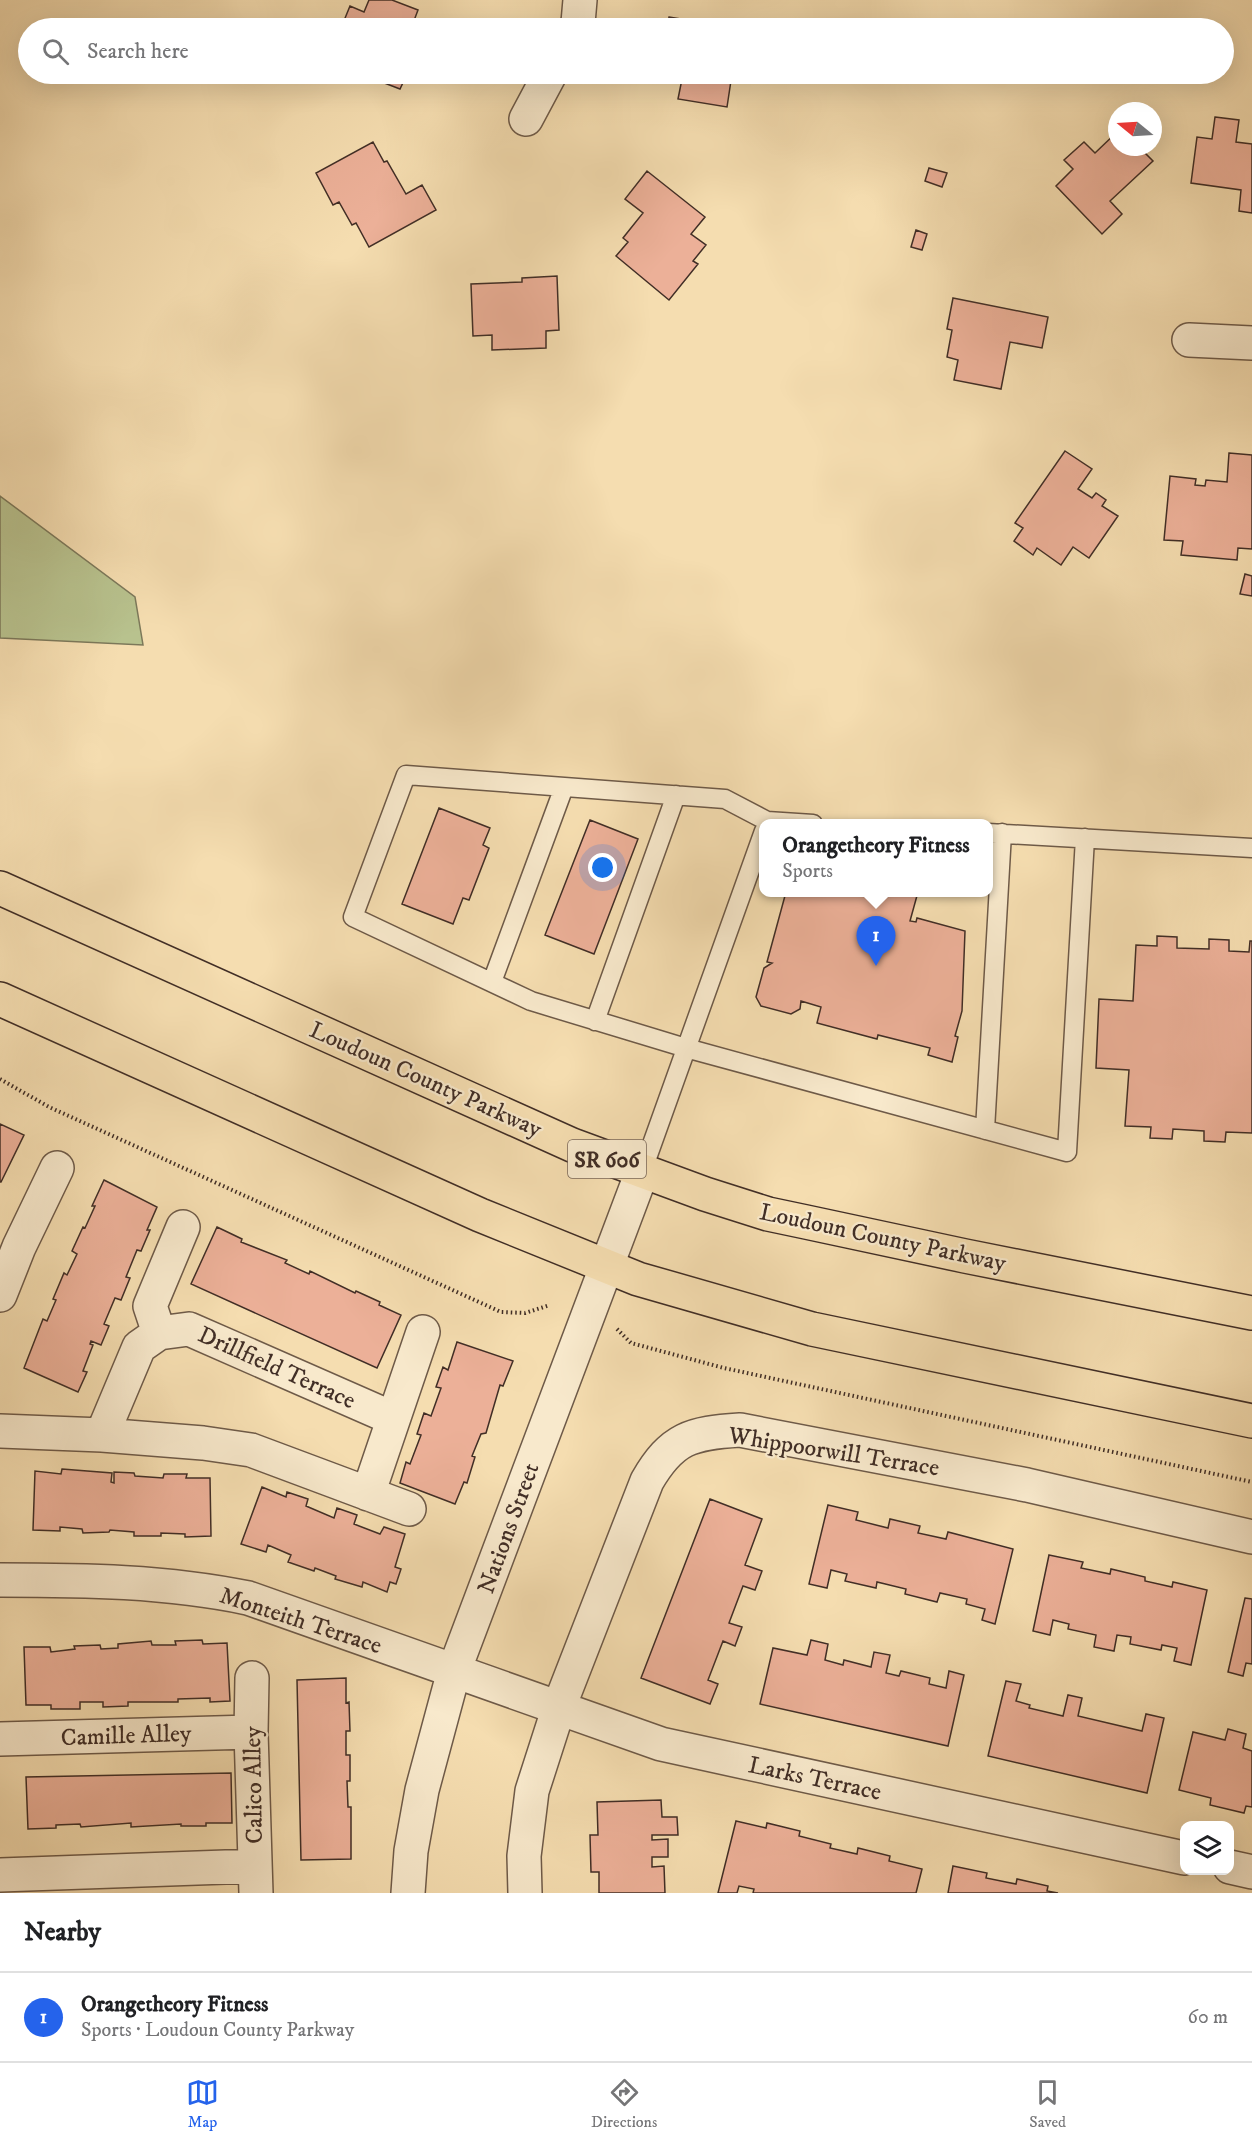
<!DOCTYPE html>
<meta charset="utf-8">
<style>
:root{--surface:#fff;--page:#f2f2f2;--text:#202124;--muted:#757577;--line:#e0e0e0;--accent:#2563eb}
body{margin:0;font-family:"IM FELL DW Pica",serif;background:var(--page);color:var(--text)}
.controls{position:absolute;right:18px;bottom:18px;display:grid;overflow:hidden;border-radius:12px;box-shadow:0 6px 24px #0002}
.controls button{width:54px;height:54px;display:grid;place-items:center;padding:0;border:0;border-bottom:2px solid var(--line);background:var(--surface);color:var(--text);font:30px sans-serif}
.compass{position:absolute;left:1108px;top:102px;width:54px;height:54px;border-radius:50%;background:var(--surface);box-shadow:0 6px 24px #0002;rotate:288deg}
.you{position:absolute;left:603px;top:868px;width:21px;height:21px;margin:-15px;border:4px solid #fff;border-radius:50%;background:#1a73e8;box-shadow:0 0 0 9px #1a73e833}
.badge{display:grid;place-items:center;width:39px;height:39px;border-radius:50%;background:var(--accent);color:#fff;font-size:20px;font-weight:700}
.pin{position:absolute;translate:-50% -50px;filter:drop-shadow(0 2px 3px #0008)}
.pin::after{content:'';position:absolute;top:32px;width:21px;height:18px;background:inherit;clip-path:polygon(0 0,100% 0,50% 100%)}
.popup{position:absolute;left:759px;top:819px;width:234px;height:78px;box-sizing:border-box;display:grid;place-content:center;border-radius:12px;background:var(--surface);filter:drop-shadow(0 2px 4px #0005);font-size:20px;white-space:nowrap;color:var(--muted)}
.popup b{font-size:22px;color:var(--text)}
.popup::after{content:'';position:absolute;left:50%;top:100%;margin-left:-12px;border:12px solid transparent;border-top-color:var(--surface)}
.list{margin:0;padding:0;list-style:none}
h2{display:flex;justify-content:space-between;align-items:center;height:78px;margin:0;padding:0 24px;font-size:26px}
h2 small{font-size:20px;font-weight:400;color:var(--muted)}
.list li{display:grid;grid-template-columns:39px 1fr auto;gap:18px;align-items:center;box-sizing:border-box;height:90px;padding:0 24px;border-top:2px solid var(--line)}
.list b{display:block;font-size:22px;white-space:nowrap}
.list p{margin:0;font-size:20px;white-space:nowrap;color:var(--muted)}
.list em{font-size:20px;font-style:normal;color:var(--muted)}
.icon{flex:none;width:33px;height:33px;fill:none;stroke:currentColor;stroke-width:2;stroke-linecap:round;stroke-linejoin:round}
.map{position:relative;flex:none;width:1252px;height:1893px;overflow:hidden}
.search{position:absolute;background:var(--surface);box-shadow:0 6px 24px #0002;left:18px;right:18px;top:18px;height:66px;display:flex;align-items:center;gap:15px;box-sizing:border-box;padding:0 21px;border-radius:33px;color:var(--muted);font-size:22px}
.sheet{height:168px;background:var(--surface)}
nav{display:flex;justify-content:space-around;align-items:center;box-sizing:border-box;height:84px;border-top:2px solid var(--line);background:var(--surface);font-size:16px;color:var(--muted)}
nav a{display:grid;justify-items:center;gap:3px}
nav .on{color:var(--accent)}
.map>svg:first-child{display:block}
.green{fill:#b8c28e;stroke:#7c785a;stroke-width:1.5}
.building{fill:#ecb098;stroke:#412e26;stroke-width:1.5}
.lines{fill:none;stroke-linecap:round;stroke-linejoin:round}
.lane-casing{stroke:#6e5a48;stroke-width:21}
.street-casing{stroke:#6e5a48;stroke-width:36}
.primary-casing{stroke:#412e26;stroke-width:36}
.path{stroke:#412e26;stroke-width:4;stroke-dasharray:1.5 3;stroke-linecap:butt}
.lane{stroke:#f8e9cc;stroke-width:18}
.street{stroke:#f8e9cc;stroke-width:33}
.primary{stroke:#f5ddb0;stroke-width:33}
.labels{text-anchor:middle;stroke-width:4.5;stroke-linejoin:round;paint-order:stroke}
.shield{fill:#f8e9cc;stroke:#786658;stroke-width:1.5}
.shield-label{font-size:22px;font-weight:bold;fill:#412e26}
.street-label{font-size:24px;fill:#412e26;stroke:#f8e9cc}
</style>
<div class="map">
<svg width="1252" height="1893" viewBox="0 0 1252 1893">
<rect width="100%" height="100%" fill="#f5ddb0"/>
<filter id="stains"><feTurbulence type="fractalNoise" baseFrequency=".00333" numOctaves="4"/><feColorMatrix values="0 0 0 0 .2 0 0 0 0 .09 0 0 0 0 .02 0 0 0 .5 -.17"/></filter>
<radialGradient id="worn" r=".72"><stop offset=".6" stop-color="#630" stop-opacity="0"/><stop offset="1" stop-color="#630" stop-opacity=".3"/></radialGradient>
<!-- green -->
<path class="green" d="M0 496 135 597 143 645 0 638Z"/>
<!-- building -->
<path class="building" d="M369 0H392L418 10 412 26 415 28H341L350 6 364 12Z
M669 17 735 28H667Z
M361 74H407L400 89Z
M683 74H732L727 107 678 99Z
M1215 117 1239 120 1236 142 1252 144V213L1239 211 1241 190 1191 183 1197 137 1212 139Z
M1117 132V147H1139L1153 161 1110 201 1122 214 1102 234 1056 186 1073 169 1064 160 1084 142 1095 153Z
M373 142 384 162 387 161 406 194 422 185 436 210 369 247 356 223 352 225 339 202 333 205 316 173Z
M929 168 947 173 942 187 925 181Z
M647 171 705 217 691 234 706 245 693 261 698 264 669 300 616 256 628 242 623 238 643 213 625 199Z
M916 230 927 234 922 250 911 247Z
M557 276 559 330 546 331V348L492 350V335L473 336 471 284 522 282V278Z
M953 298 1048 317 1042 348 1010 342 1001 389 954 380 958 360 947 357 952 330 947 329Z
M1065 451 1092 469 1078 489 1092 498 1096 493 1106 500 1102 506 1118 516 1089 558 1073 547 1061 565 1037 548 1033 555 1014 541 1023 528 1015 523Z
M1229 453 1252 455V549L1238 548 1237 560 1181 555 1183 541 1164 540 1170 476 1196 479 1195 485 1205 486 1206 480 1227 482Z
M1245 574 1252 576V596L1240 594Z
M439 808 490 828 483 845 489 848 469 900 463 898 453 924 402 904Z
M590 820 638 839 594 954 545 935Z
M786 892H918L910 921 916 922 917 918 965 931 962 1011 955 1036 958 1037 952 1062 928 1055 930 1048 878 1035 877 1039 817 1023 821 1007 801 1001 800 1009 791 1014 761 1006 756 997 764 968 772 963 767 962Z
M1157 936 1177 937V948L1209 949V939L1229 940V951L1249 952 1250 941H1252V1133L1226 1132 1225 1142 1204 1141V1131L1173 1129 1172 1139 1150 1138 1151 1127 1125 1126 1129 1070 1096 1068 1099 999 1133 1001 1136 945 1157 946Z
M0 1124 24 1135 1 1182H0Z
M104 1180 157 1207 147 1230H150L141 1251 137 1250 126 1277 130 1278 121 1300 115 1298 104 1324 109 1326 101 1345 91 1341 90 1344 93 1345 83 1371 87 1372 78 1392 24 1368 43 1319 47 1321 56 1300 53 1299 64 1273 67 1275 77 1254 72 1251 83 1227 85 1228 95 1206H92Z
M217 1227 242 1239 241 1242 287 1260 285 1263 309 1274 310 1271 355 1293 356 1291 380 1302 379 1305 401 1315 377 1368 191 1284Z
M457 1342 513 1361 503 1386 500 1385 486 1433 481 1434 472 1456 475 1457 467 1483 464 1482 455 1504 400 1483 406 1462 410 1464 421 1435 417 1434 424 1413 431 1416 441 1388 436 1387 443 1367 448 1370Z
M62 1469 112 1473 111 1482 114 1483V1472L134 1473 135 1476 163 1478 164 1474H187L186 1478H210L211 1536 185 1537V1534L161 1533V1536H134V1532L110 1530 109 1532 83 1533 82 1529 60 1527V1531L33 1530 35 1471 61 1474Z
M262 1487 286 1497 287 1492 308 1499 306 1506 334 1518 337 1508 357 1515 354 1524 380 1534 384 1527 405 1534 395 1567 401 1569 396 1584 390 1582 387 1592 363 1582 362 1587 335 1579 336 1576 315 1568 314 1571 288 1562 291 1555 268 1545 266 1552 241 1544Z
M710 1499 762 1519 745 1565 762 1571 755 1590 743 1586 729 1623 742 1627 735 1646 723 1641 708 1680 718 1684 710 1704 641 1678Z
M828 1505 858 1512 856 1520 888 1528 890 1519 920 1526 918 1533 946 1539 948 1532 1013 1549 995 1624 982 1620 985 1609 966 1604 967 1599 940 1593 937 1602 905 1594 906 1589 877 1582 876 1588 845 1581 847 1574 831 1570 827 1588 809 1584Z
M1049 1555 1083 1562 1081 1568 1110 1574 1111 1569 1145 1577V1581L1172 1587 1173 1582 1207 1590 1191 1665 1174 1661 1177 1648 1162 1645 1161 1650 1130 1644 1131 1637 1117 1635 1114 1651 1094 1647 1096 1635 1068 1629 1069 1624 1053 1620 1050 1635 1033 1631Z
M1245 1598 1252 1599V1664L1246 1663 1243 1676 1228 1672Z
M202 1640 203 1644 227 1643 230 1701 210 1702V1698L178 1699V1702H128V1706L103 1707V1702H80V1709H51V1705H26L24 1647H50L51 1652 75 1649 74 1646 100 1645 101 1649 118 1648V1644L151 1641 152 1645H176L175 1641Z
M811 1640 828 1644 825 1660 843 1665 844 1660 871 1667 874 1652 890 1655 886 1673 899 1676 901 1671 930 1678 929 1684 946 1688 949 1671 964 1675 948 1746 760 1704 773 1648 807 1655Z
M346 1678V1703L349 1702 350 1731H346V1755H350V1781H347L348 1807H351V1859L301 1860 297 1680Z
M1006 1681 1021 1684 1016 1701 1030 1705 1029 1708 1063 1716 1068 1695 1082 1698 1078 1716 1142 1731 1146 1714 1164 1718 1147 1793 988 1756Z
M1228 1729 1246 1734 1243 1748 1252 1751V1807L1246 1806 1244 1813 1210 1805 1211 1798 1179 1790 1193 1732 1225 1740Z
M231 1773 232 1823H206V1826H181V1824L131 1827V1823L81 1827 80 1824 56 1825V1828L28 1829 26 1777Z
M661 1800 662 1817H677L678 1835H652V1840L668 1839V1857H652V1867L664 1866 665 1893H599V1872H591L590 1835H598L597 1802Z
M736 1821 766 1828 767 1823 800 1831 799 1836 831 1844 830 1848 857 1854 858 1848 890 1856 889 1861 922 1869 916 1893H753L754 1889 739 1886 737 1893H718Z
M953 1866 987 1873 986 1878 1016 1884 1017 1879 1048 1886 1047 1891 1058 1893H948Z"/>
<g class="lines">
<defs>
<path id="lane" d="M767 821 725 799 406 775 353 917 531 1001 686 1048 1067 1152 1085 838
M766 824 767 821 813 824
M988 833 1252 848
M492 982 564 787
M595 1021 676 795
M985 1130 1002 833
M642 1172 764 831"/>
<path id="street" d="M575 28 578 23 580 0
M526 119 550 74
M1189 340 1252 343
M0 1295 19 1247 57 1168
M159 1333 150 1306 183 1227
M0 1431 102 1435 139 1347 159 1333 189 1329 392 1418
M102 1435 203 1443 251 1450 409 1509
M368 1494 423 1332
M0 1580C84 1580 166 1581 248 1598L661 1744 1184 1858
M252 1678 251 1732 256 1893
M0 1739 251 1732
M1230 1867 1252 1872
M0 1875 254 1866
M408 1893 411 1851 422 1790 454 1671 642 1172
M525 1893 524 1856 532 1791 559 1707 647 1481C672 1438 691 1433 740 1430L1027 1485 1252 1537"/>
<path id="primary" d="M0 888 572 1145 705 1194 768 1214 806 1222 965 1256 1252 1313
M0 999 480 1215 638 1279 812 1329 1252 1421"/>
</defs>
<!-- lane casing -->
<use href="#lane" class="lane-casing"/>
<!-- street casing -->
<use href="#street" class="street-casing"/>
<!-- primary casing -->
<use href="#primary" class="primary-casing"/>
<!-- path -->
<path class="path" d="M0 1079 49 1107 501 1312 525 1313 550 1305
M617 1329 631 1343 724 1368 1252 1482"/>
<!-- lane -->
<use href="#lane" class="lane"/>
<!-- street -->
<use href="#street" class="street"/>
<!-- primary -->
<use href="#primary" class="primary"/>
</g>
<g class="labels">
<!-- shield labels -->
<rect class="shield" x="568" y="1140" width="78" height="38" rx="4.5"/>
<g class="shield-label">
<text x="607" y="1167">SR 606</text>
</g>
<!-- street labels -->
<g class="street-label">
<text transform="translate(426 1079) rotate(24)" y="8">Loudoun County Parkway</text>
<text transform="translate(883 1237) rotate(12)" y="8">Loudoun County Parkway</text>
<text transform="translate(277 1367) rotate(24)" y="8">Drillfield Terrace</text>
<text transform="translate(834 1451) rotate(9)" y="8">Whippoorwill Terrace</text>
<text transform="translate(508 1528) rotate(-70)" y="8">Nations Street</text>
<text transform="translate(301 1620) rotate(18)" y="8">Monteith Terrace</text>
<text transform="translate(126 1735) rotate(-2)" y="8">Camille Alley</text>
<text transform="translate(815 1778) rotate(12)" y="8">Larks Terrace</text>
<text transform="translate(253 1785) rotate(-91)" y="8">Calico Alley</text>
</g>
</g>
<rect width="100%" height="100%" filter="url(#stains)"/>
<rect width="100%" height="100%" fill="url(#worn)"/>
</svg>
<div class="controls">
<button><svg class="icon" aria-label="layers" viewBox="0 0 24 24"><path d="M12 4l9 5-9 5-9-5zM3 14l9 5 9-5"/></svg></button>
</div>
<svg class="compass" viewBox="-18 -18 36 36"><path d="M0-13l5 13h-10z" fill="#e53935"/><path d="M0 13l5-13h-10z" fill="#757577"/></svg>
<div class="you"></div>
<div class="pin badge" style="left:876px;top:966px">1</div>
<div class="popup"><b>Orangetheory Fitness</b>Sports</div>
<div class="search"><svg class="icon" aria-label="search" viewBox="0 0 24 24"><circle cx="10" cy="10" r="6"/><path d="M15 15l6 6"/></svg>Search here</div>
</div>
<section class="sheet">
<h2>Nearby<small></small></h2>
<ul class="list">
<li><span class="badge">1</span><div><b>Orangetheory Fitness</b><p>Sports · Loudoun County Parkway</p></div><em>60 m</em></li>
</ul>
</section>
<nav>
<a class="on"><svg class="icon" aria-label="map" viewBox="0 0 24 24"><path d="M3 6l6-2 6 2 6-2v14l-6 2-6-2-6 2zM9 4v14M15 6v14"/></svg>Map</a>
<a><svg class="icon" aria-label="directions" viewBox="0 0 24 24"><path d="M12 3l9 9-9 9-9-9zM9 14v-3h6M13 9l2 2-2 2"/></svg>Directions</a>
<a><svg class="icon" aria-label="saved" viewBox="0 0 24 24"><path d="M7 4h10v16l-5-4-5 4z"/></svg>Saved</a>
</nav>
